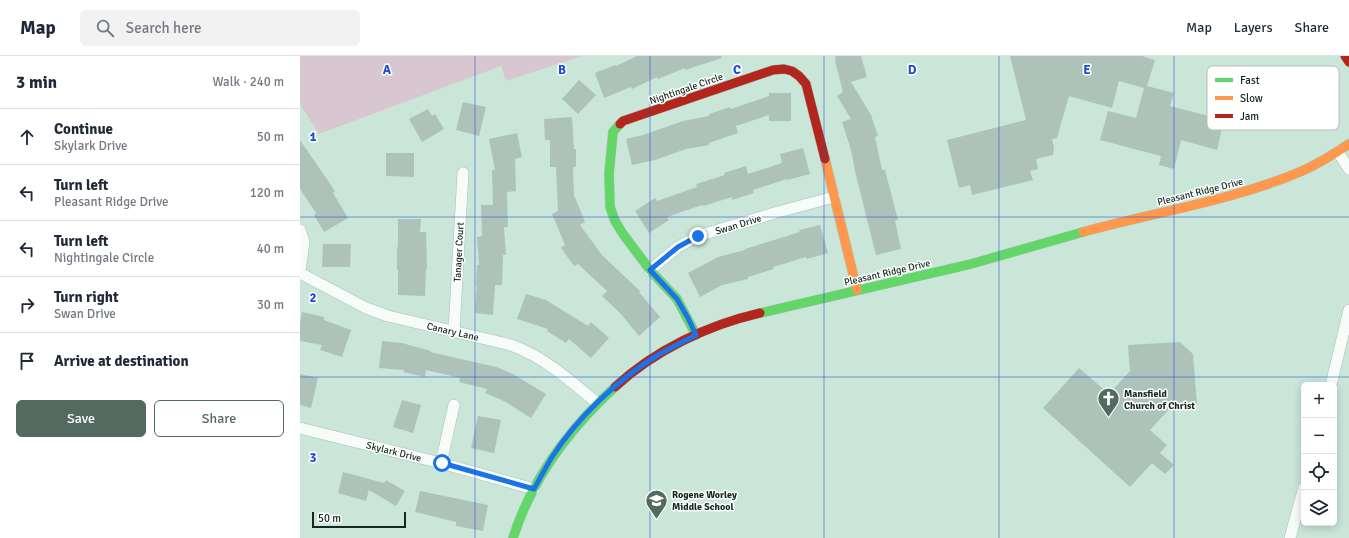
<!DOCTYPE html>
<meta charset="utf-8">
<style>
:root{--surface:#fff;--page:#f2f2f3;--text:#1f2937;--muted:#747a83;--line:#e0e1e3;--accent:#536a61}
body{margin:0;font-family:Signika,sans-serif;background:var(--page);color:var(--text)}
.controls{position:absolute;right:12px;bottom:12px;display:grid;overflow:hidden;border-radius:6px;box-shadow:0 2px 10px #0003}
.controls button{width:36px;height:36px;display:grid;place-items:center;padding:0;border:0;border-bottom:1px solid var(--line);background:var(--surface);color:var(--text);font:20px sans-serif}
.scale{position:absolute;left:12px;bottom:10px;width:94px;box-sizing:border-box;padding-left:4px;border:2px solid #132820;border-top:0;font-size:11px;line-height:14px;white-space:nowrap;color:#132820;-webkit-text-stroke:3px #fff;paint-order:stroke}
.stop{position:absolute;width:12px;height:12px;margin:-9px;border:3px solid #1a73e8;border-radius:50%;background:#fff}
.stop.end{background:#1a73e8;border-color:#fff;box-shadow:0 1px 4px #0008}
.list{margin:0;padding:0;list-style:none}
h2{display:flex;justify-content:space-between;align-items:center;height:52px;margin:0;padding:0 16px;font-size:17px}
h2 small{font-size:13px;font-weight:400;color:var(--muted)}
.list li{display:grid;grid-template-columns:26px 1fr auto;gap:12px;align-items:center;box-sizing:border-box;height:56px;padding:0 16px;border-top:1px solid var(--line)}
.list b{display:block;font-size:15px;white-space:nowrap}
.list p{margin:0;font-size:13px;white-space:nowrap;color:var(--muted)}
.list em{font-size:13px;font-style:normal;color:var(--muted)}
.actions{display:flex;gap:8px;padding:12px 16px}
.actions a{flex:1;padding:9px 0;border:1px solid var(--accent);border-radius:6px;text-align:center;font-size:14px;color:var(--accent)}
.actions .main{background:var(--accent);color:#fff}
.icon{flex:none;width:22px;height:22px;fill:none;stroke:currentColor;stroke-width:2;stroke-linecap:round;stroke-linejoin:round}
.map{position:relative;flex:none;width:1049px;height:482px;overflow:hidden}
header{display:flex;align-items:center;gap:24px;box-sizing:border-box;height:56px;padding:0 20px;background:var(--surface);border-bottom:1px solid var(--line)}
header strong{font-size:19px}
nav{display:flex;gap:22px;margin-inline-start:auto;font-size:14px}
.search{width:280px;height:36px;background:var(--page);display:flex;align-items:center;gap:10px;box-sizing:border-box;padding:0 14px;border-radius:6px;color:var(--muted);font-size:15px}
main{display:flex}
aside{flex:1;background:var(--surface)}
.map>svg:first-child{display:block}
.green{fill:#d8c6d0}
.building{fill:#adc3ba}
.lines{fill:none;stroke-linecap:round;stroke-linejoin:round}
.street-casing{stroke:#aac1b7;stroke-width:12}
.fast-casing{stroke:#aac1b7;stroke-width:10}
.slow-casing{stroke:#aac1b7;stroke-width:10}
.jam-casing{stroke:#aac1b7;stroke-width:10}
.street{stroke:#f7fbf9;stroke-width:11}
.fast{stroke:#63d668;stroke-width:9}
.slow{stroke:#ff974d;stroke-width:9}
.jam{stroke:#b3261e;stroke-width:9}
.route{stroke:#1a73e8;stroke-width:5}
.grid{fill:none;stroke:#1d4ed8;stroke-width:1;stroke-opacity:0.55}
.labels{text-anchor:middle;stroke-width:3;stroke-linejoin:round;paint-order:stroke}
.street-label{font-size:10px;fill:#132820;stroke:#fff}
.poi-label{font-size:10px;font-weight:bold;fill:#132820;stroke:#fff;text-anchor:start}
.key{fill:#fff;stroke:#b8bebc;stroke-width:1}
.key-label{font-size:11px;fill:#132820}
.grid-label{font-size:13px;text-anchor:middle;font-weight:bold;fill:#1d4ed8;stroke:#fff;stroke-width:3;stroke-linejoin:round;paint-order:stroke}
</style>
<header>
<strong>Map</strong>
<div class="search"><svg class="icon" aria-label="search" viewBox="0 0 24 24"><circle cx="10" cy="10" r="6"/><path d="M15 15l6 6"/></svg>Search here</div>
<nav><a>Map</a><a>Layers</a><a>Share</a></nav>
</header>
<main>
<aside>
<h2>3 min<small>Walk · 240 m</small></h2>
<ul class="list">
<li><svg class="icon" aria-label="ahead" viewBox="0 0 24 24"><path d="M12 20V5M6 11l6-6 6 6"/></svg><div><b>Continue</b><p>Skylark Drive</p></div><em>50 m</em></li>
<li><svg class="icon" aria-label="left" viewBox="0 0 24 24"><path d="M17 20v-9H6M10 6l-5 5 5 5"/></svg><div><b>Turn left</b><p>Pleasant Ridge Drive</p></div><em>120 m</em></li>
<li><svg class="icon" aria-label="left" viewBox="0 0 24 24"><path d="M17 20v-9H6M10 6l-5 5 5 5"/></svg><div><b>Turn left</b><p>Nightingale Circle</p></div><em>40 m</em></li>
<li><svg class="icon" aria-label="right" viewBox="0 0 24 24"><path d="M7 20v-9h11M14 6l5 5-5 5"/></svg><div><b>Turn right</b><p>Swan Drive</p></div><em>30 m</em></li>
<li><svg class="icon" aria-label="arrive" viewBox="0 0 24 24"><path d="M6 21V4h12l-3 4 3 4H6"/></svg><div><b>Arrive at destination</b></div></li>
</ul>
<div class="actions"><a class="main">Save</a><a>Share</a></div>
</aside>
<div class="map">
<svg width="1049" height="482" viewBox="0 0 1049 482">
<rect width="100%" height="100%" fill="#c9e6d9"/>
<!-- green -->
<path class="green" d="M0 0H282L206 25 201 10 19 78 0 48Z"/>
<!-- building -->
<path class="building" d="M337 0H421L422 2 385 14V12L358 23 357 21 332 33 331 31 304 42 295 17 315 9 316 10Z
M535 0H561L567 21 551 26 571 59 578 80 575 81 582 114H585L598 164H595L601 193 576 199 555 115 551 94 542 66 551 63 537 40 543 36 535 5H536Z
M710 0H842L855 4 847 30 874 37 870 50 924 64 917 94 881 84 874 113 859 109 861 100 800 84 808 55 836 62 844 32 819 25 812 52 769 40 757 82 752 83 754 92 753 99 736 103 738 113 730 115 733 124 672 139 670 129 659 132 647 84 726 64Z
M279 24 296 39 278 58 262 43Z
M469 37H491V65H469V59L436 70 438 77 409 87V89L386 93 355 104 332 109 326 83 343 79 383 65 409 60V58L430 51 431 53 469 40Z
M163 46 186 51 179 80 156 74Z
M128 53 132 60 135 58 144 73 122 86 109 63Z
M272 61 274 93H276V111H273L274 139 285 166 280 169 302 199 340 235 339 236 360 261 339 280 320 257 302 240 307 235 278 208 274 210 261 192 265 189 252 158 258 155 256 111H250V84H245L244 63Z
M217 77 222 101 215 103 216 135 207 136 208 171H204L206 199H203L202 229H195L193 259 175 257 177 229H176L177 209H179L177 181 182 180 181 149H193L192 114H195L189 83Z
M0 84 35 135 33 137 48 162 24 176 14 159 16 157 0 133Z
M503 92 510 118 487 124V123L453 134 454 137 432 144V141L403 150 402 149 367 161 369 164 349 177 335 155 355 142 357 145 397 131 396 128 425 119 424 117 446 110 448 118 482 107 480 98Z
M86 97H114V121L86 120Z
M98 163H121L120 176H126L127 213H126L125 240 98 239V214H97V191H98Z
M520 169 528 197 507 203 506 201 473 211 474 213 448 221V223L422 229 400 241 388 217 418 201 445 194V193L500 176 499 174Z
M23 188H51L50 211H22Z
M226 238 246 244 288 270 291 266 309 282 291 302 269 283 266 287 247 275 248 273 217 263Z
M2 256 24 261V264L51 274 42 301 20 294 22 289 0 285V267Z
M82 285 102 287 131 295 130 296 196 311 213 318 246 338 231 362 204 345 185 337 187 333 159 326 160 322 126 314 125 321 103 316 104 314 79 312Z
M880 286 893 298 897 349 871 351 850 374 867 389 860 397 874 409 865 418 852 407 830 431 743 352 779 312 809 338 830 315 828 289Z
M0 318 18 322 11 352 0 349Z
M102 344 121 349 113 377 93 371Z
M178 360 201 364 194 397 171 392Z
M43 416 84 427 86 424 105 435 96 450 69 434 66 445 38 437Z
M120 435 188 449 183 475 156 470V466L115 456Z"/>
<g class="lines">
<defs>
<path id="street" d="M1038 96 1049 113
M0 174 4 186 0 215
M350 214 378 191 398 180 478 156 534 141
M0 217 66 252 88 260 211 289C244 301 270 324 297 347
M154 275 163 117
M1031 329 1049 254
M0 372 141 407 234 433
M141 407 154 349
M990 482 1004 431"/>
<path id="fast" d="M320 68 313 76 309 118 310 151 315 165 323 178 350 214 377 243 396 279
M460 257 671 208 783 176
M213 482C232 422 269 373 315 331"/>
<path id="slow" d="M525 103 557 234
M783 176C855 156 932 145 1002 115 1018 108 1034 98 1049 88"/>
<path id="jam" d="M1045 0 1049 6
M320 68 323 65 473 14 484 13 492 15 499 20 506 28 525 103
M315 331C355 294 408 269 460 257"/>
</defs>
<!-- street casing -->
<use href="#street" class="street-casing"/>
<!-- fast casing -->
<use href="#fast" class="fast-casing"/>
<!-- slow casing -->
<use href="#slow" class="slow-casing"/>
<!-- jam casing -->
<use href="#jam" class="jam-casing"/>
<!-- street -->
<use href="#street" class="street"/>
<!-- fast -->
<use href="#fast" class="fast"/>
<!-- slow -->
<use href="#slow" class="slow"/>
<!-- jam -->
<use href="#jam" class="jam"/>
</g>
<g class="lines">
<!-- route -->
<path class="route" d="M142 407 234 433C240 422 246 411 252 401 278 361 317 324 358 299 370 292 383 286 396 279L388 262 377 243 350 214 378 191 398 180"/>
</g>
<!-- grid -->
<path class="grid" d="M175 0V482M350 0V482M524 0V482M699 0V482M874 0V482M0 161H1049M0 321H1049"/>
<!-- icons -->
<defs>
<symbol id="church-pin" viewBox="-11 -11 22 30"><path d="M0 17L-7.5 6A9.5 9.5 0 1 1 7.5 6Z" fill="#536a61" stroke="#fff"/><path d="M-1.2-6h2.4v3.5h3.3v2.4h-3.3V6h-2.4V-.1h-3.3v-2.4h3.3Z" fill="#fff"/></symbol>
<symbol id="school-pin" viewBox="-11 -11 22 30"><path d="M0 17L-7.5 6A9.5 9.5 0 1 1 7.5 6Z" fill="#536a61" stroke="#fff"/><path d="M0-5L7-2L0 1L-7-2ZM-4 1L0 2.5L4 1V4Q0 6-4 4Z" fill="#fff"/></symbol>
</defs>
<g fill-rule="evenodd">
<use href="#church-pin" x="796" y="330" width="25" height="34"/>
<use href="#school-pin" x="344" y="432" width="25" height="34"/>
</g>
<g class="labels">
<!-- street labels -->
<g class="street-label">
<text transform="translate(386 32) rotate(-19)" y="4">Nightingale Circle</text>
<text transform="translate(900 135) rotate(-14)" y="4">Pleasant Ridge Drive</text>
<text transform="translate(438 168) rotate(-17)" y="4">Swan Drive</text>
<text transform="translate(158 196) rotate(-87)" y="4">Tanager Court</text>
<text transform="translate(587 216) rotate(-13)" y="4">Pleasant Ridge Drive</text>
<text transform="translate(153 275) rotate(13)" y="4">Canary Lane</text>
<text transform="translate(94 395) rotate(14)" y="4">Skylark Drive</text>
</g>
<!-- poi labels -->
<g class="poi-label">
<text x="824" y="341">Mansfield<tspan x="824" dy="12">Church of Christ</tspan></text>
<text x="372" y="442">Rogene Worley<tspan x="372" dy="12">Middle School</tspan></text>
</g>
</g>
<!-- legend -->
<rect x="907" y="10" width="132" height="64" rx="6" class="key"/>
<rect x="915" y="22" width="18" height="4" fill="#63d668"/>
<rect x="915" y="40" width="18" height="4" fill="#ff974d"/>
<rect x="915" y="58" width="18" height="4" fill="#b3261e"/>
<g class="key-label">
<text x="940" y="28">Fast</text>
<text x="940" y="46">Slow</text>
<text x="940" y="64">Jam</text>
</g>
<g class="grid-label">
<text x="87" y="18">A</text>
<text x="262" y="18">B</text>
<text x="437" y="18">C</text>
<text x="612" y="18">D</text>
<text x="787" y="18">E</text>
<text x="13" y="85">1</text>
<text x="13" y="246">2</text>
<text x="13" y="406">3</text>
</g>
</svg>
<div class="controls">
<button>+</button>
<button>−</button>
<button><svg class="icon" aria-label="locate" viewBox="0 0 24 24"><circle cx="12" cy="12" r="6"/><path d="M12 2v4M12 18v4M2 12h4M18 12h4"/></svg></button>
<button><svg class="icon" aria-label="layers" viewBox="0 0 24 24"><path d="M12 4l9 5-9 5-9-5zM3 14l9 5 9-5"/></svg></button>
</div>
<div class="scale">50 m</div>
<div class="stop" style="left:142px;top:407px"></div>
<div class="stop end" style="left:398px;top:180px"></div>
</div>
</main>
